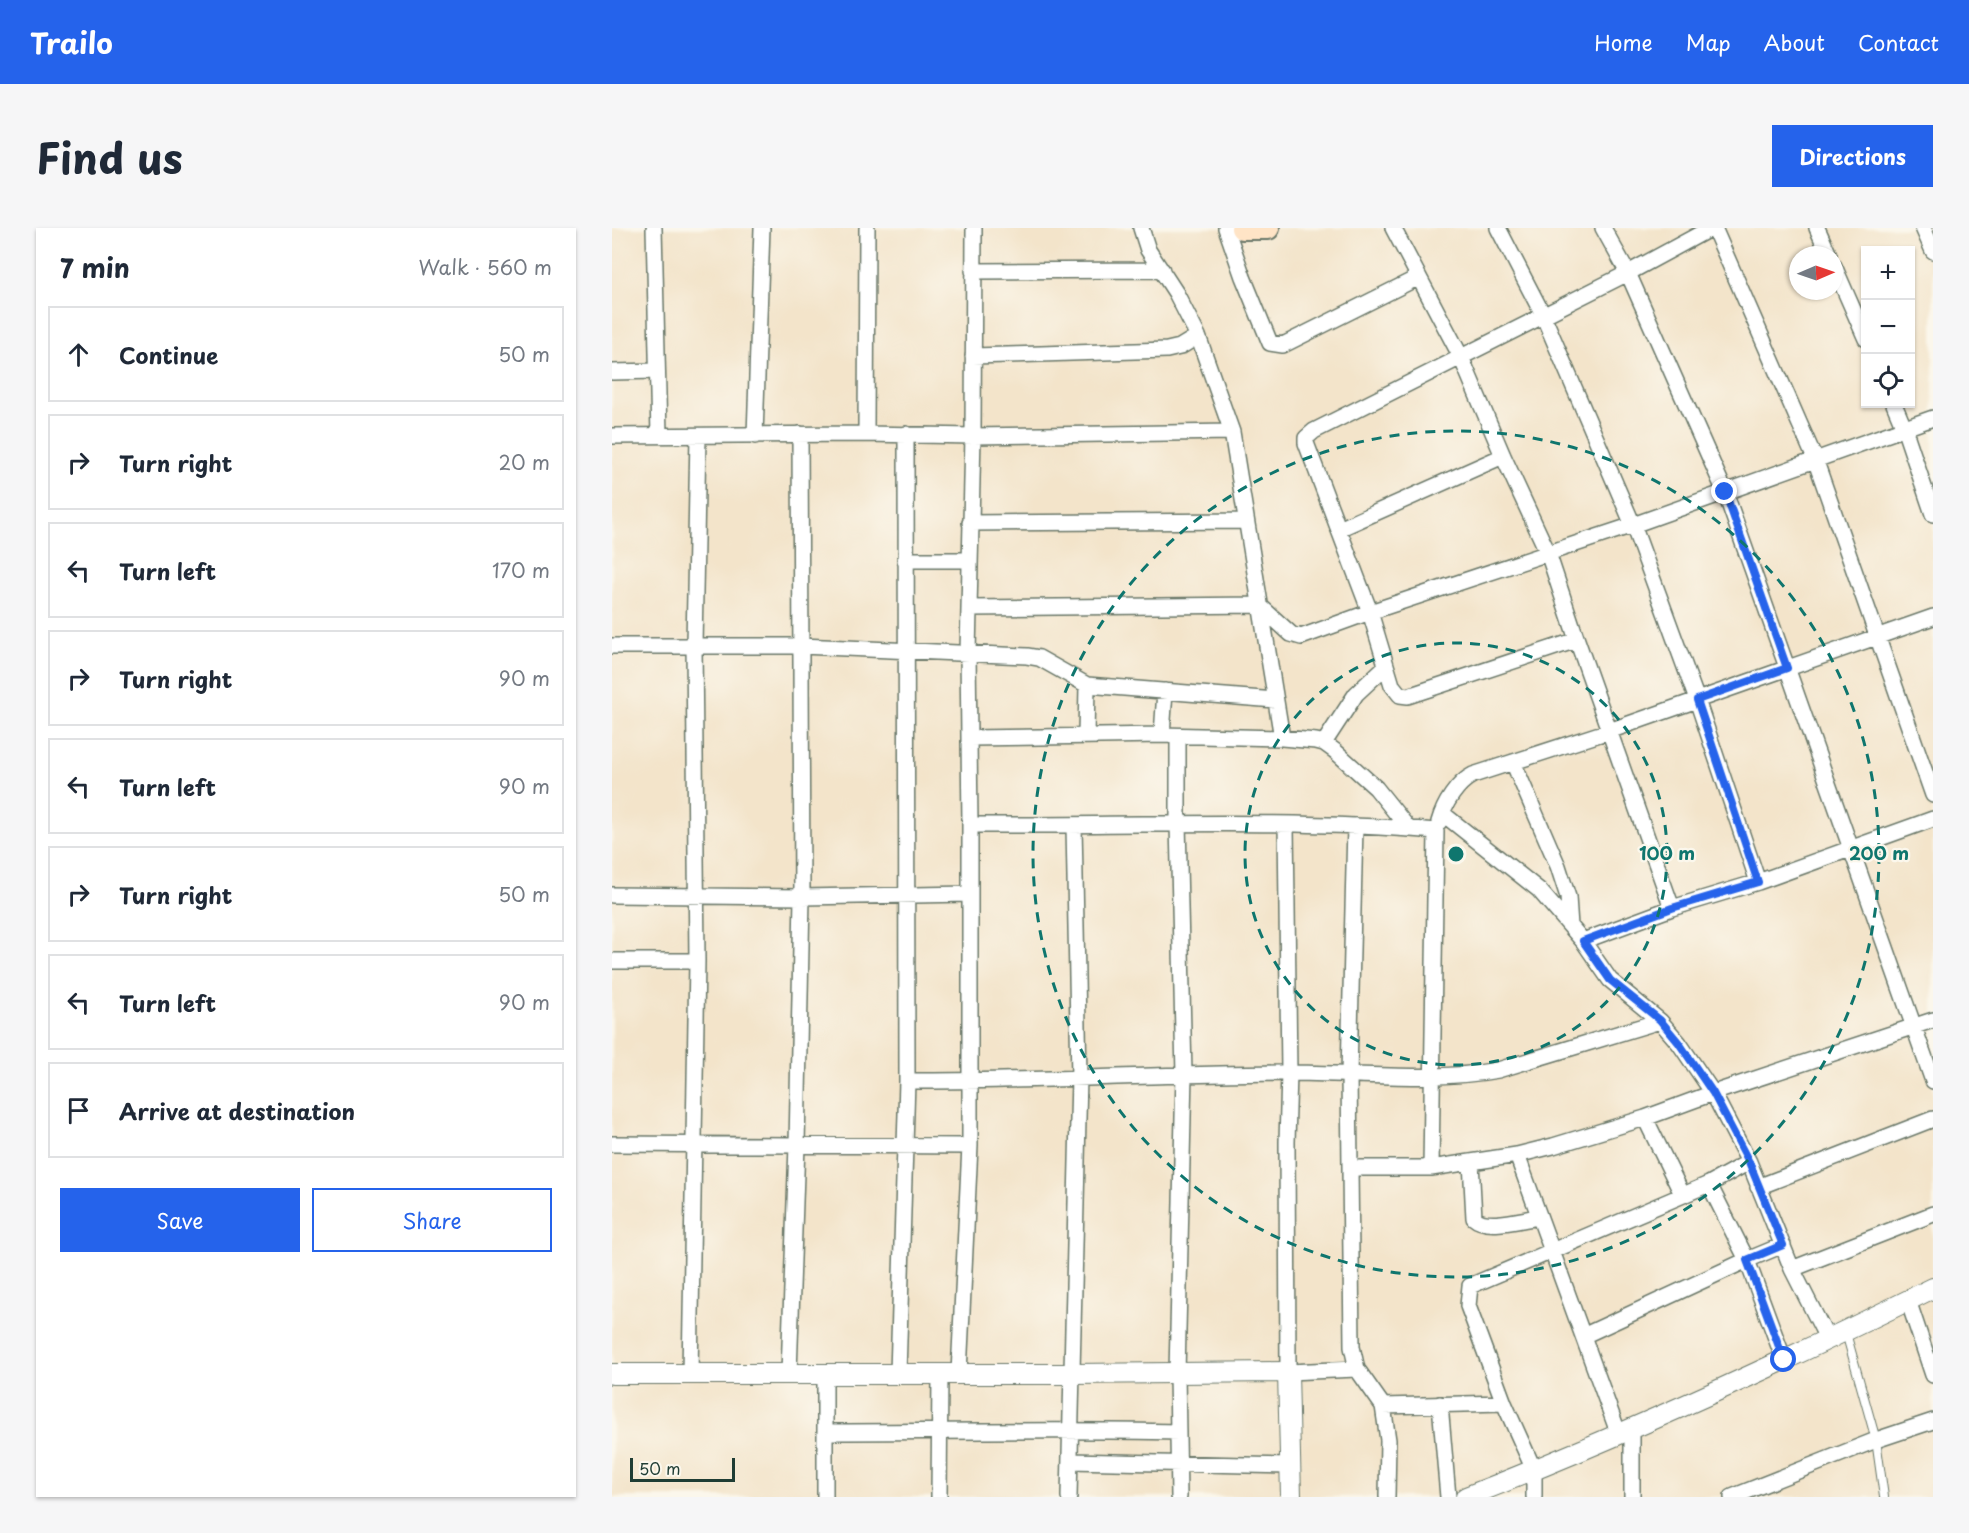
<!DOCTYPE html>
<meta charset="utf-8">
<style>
:root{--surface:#fff;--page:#f6f6f7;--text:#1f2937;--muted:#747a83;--line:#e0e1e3;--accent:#2563eb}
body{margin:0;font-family:"Playpen Sans",sans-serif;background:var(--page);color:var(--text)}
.controls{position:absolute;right:18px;top:18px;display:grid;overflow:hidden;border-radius:0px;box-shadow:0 2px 4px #0004}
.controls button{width:54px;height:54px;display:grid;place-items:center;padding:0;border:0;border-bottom:2px solid var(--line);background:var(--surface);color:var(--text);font:30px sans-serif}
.compass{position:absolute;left:1177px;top:18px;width:54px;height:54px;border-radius:50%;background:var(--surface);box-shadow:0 2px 4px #0004;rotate:88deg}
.scale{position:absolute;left:18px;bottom:15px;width:105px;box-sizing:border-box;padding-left:6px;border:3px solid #1f3d34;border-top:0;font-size:16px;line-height:21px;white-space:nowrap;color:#1f3d34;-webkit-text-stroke:4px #fbf7ec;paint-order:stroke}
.stop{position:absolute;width:18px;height:18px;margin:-14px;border:4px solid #2563eb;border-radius:50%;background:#fff}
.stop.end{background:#2563eb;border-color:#fff;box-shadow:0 2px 6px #0008}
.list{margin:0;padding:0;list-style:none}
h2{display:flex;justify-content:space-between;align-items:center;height:78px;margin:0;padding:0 24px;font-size:26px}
h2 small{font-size:20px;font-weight:400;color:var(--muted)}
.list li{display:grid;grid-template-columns:39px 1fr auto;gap:18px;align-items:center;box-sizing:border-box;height:96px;margin:0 12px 12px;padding:0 12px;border:2px solid var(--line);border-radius:0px}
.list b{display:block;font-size:22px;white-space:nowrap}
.list em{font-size:20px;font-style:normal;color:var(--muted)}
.actions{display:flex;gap:12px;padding:18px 24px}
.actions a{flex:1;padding:14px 0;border:2px solid var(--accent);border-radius:0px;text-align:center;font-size:21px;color:var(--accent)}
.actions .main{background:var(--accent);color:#fff}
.icon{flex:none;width:33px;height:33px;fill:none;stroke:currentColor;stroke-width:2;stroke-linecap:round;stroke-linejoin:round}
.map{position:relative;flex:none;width:1321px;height:1269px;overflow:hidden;border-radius:0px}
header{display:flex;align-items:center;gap:36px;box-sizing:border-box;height:84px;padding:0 30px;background:var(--accent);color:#fff}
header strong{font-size:28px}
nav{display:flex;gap:33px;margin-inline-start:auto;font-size:21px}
.intro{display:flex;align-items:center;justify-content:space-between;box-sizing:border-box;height:144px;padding:0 36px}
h1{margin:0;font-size:42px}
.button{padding:15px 27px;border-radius:0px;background:var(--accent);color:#fff;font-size:21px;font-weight:700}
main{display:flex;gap:36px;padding:0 36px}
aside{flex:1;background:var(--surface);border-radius:0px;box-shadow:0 2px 4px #0004}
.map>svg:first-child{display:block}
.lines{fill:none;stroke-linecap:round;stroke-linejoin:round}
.service-casing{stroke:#697768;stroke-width:10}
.minor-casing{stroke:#697768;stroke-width:18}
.tertiary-casing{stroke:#697768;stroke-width:22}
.secondary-casing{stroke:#697768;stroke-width:26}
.service{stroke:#fff;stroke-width:8}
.minor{stroke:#fff;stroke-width:15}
.tertiary{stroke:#fff;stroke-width:20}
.secondary{stroke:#ffe4c6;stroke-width:22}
.route{stroke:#2563eb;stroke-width:8}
.ring{fill:none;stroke:#0f766e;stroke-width:3;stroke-dasharray:10 8}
.centre{fill:#0f766e;stroke:#fbf7ec;stroke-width:3}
.ring-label{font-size:18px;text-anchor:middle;font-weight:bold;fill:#0f766e;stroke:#fbf7ec;stroke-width:4.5;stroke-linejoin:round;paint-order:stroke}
</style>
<header>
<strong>Trailo</strong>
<nav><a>Home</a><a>Map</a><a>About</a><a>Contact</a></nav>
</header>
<div class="intro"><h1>Find us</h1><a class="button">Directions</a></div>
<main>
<aside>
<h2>7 min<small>Walk · 560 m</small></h2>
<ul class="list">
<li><svg class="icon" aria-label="ahead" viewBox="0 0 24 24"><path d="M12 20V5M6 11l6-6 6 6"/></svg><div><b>Continue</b></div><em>50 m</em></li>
<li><svg class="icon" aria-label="right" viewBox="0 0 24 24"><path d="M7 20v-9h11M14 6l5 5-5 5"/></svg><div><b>Turn right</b></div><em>20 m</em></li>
<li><svg class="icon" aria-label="left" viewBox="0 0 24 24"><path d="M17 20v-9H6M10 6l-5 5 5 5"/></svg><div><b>Turn left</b></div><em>170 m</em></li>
<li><svg class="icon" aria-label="right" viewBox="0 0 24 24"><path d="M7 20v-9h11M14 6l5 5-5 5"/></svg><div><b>Turn right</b></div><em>90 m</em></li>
<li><svg class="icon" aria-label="left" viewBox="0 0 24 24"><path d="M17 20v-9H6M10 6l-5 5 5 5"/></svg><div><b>Turn left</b></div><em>90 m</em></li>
<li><svg class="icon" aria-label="right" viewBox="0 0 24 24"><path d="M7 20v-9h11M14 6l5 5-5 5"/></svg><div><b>Turn right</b></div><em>50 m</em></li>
<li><svg class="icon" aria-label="left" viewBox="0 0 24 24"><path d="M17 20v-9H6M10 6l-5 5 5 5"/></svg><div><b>Turn left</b></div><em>90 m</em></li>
<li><svg class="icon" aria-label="arrive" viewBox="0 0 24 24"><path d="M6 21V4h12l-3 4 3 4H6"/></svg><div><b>Arrive at destination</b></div></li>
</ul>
<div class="actions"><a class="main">Save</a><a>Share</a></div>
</aside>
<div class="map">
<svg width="1321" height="1269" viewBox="0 0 1321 1269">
<rect width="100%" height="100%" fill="#fbf7ec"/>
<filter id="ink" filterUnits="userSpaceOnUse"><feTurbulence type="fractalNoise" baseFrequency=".0167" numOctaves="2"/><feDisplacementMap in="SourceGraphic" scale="12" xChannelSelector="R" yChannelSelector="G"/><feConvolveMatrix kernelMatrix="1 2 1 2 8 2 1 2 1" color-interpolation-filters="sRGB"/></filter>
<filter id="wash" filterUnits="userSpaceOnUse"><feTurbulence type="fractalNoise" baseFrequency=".008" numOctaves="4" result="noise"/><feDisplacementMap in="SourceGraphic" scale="24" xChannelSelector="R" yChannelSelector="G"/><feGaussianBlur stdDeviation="1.35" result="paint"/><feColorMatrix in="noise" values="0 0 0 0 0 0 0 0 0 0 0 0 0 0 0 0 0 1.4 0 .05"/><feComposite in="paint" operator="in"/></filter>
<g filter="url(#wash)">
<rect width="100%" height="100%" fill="#f3e4ca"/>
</g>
<g filter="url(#ink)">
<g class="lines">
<defs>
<path id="service" d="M1234 1105 1264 1212 1272 1269"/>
<path id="minor" d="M42 0 47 207
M529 0 536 22 564 65 586 108 620 204 670 510
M614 0 631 49 658 115 671 117 807 49
M781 0 849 129 891 228 936 325 965 412 1060 680
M886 0 931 87 1021 297 1085 472 1146 654
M991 0 1016 45 1113 264 1321 853
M1102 0 1203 231 1321 567
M1205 0 1217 27
M1311 0 1321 23
M1222 38 1254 111
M361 43 550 42
M361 128 555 122 568 119 586 108
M0 144 45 143
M1282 176 1292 200 1321 286
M254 206 255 0
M0 208 254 206 361 208 620 204
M143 208 150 0
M358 295 633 293
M727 301 891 228
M293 332H357
M357 380 647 377 679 406 689 409 758 384 1021 297 1321 190
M965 412 796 468 788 467 780 457 758 384 694 215V210L702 203 1016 45 1099 0
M0 418H189L415 428 427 430 475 457 663 472
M550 507 553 463
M474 508 475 457
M566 508V595L572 846 565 1145 567 1269
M358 510 550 507 670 510 704 513 712 515 723 523 764 560 796 600
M712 515 744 466 774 438
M901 534 946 638 956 669 958 698
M830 585 927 662 971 713 998 752 1048 793 1067 815 1101 865 1137 934 1180 1041 1216 1112
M827 594C832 576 845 555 861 547L997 503 1321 389
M674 596 677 845 675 914 676 1144 745 1141
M358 597C513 598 669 590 824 603L819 940H738L740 1119 745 1141 771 1178 776 1212 775 1269
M0 667 190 669 358 666
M971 713 1060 680 1146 654 1321 591
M0 733H85
M295 853C419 854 544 846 668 845 740 844 815 855 886 842L1048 793
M1033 890 1070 966
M0 916 358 918
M905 927 1007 1207
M859 934 862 990C875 1002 910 991 927 989
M738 940 737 846 743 598
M819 940 905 927 941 918 1033 890 1101 865 1321 792
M1097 956 1135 1032 1172 1132
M1146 959 1321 891
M1180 1041 1321 986
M1296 1072 1321 1147
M971 1108 1135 1032 1171 1017
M177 1145 185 917 190 669 188 206
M213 1145V1269
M286 1145 295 853 294 206
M347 1145 358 918V597L356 424 361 208 362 0
M78 1146 85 733 82 417 86 208
M828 1176 836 1269
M771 1178 892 1175
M1020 1202V1269
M213 1204C331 1204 448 1201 566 1204
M458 1233 678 1238
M327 1269 328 1145
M457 1269 467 849 462 598
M922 1269V1242L892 1175 856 1078 858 1058 1097 956 1137 934
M1120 1269 1264 1212 1321 1193"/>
<path id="tertiary" d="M0 1146H459L676 1144 679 1269
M854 1269C1013 1207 1168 1136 1321 1060"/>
<path id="secondary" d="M630 0H656"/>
</defs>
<!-- service casing -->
<use href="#service" class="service-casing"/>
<!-- minor casing -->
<use href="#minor" class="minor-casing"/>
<!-- tertiary casing -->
<use href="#tertiary" class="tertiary-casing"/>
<!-- secondary casing -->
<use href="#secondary" class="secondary-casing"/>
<!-- service -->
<use href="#service" class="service"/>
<!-- minor -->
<use href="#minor" class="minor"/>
<!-- tertiary -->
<use href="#tertiary" class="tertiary"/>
<!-- secondary -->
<use href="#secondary" class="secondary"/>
</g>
</g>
<g class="lines" filter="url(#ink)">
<!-- route -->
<path class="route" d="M1113 264 1175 440 1085 472 1146 654 1060 680 971 713 998 752 1048 792 1067 815 1101 865 1137 934 1171 1017 1135 1032 1172 1132"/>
</g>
<!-- distance rings -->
<g class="ring">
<circle cx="844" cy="626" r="211"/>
<circle cx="844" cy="626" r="423"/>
</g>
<circle cx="844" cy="626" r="9" class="centre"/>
<g class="ring-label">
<text x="1055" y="632">100 m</text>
<text x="1267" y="632">200 m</text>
</g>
</svg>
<div class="controls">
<button>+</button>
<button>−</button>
<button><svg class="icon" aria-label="locate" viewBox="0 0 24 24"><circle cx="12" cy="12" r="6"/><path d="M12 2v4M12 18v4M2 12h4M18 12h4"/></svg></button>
</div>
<svg class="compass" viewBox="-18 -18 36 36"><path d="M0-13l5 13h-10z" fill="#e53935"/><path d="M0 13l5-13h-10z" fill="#747a83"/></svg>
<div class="scale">50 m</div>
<div class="stop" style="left:1172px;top:1132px"></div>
<div class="stop end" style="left:1113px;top:264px"></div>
</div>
</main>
